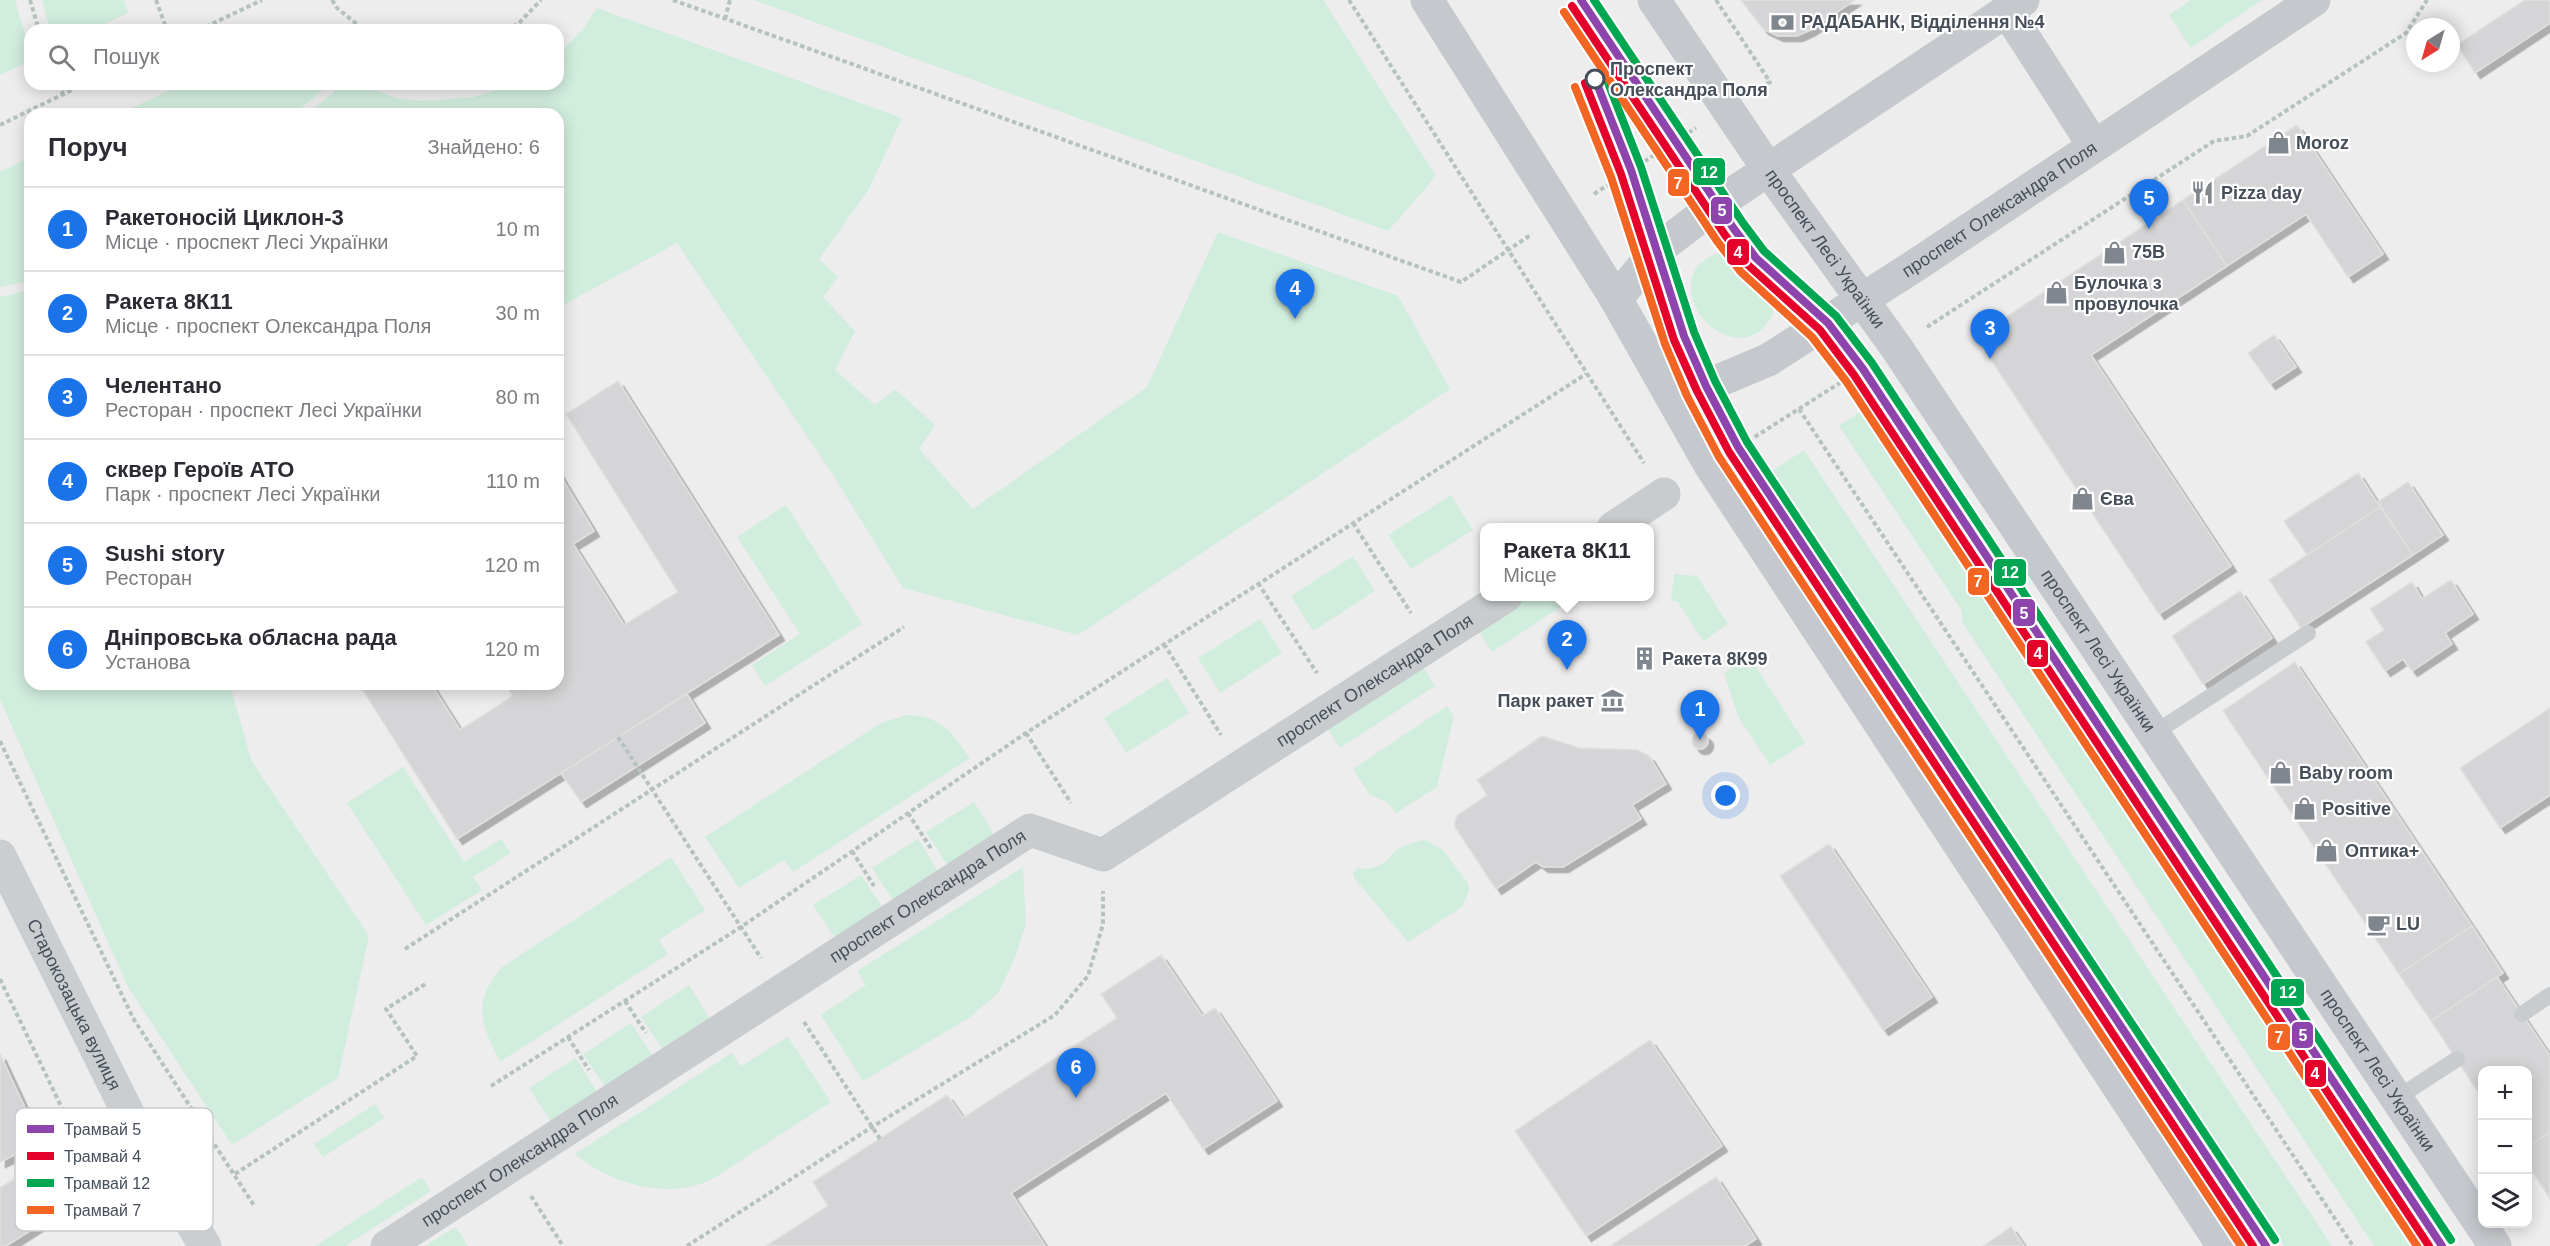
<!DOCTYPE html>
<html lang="uk">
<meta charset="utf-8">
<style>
:root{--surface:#fff;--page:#f7f7f7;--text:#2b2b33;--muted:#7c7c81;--line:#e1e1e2;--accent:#1a73e8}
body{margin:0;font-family:Helvetica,sans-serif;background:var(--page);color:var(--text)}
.controls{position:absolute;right:18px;bottom:18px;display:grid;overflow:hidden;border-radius:12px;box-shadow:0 3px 15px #0003}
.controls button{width:54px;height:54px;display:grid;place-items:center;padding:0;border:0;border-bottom:2px solid var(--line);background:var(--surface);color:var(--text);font:30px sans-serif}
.compass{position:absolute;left:2406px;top:18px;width:54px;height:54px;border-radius:50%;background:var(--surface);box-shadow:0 3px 15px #0003;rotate:217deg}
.you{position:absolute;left:1726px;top:796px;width:21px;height:21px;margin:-15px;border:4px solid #fff;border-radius:50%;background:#1a73e8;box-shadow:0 0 0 9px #1a73e833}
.badge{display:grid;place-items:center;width:39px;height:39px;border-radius:50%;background:var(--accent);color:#fff;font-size:20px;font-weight:700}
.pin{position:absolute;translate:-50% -50px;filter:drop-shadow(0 2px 3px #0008)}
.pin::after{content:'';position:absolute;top:32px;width:21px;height:18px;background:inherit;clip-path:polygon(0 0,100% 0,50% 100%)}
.popup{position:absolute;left:1480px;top:523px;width:174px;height:78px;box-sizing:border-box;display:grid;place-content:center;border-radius:12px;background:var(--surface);filter:drop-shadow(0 2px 4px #0005);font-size:20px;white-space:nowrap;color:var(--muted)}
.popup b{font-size:22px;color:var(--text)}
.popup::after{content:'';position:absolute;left:50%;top:100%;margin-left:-12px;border:12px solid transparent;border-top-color:var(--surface)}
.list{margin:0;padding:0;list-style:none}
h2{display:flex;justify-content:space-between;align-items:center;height:78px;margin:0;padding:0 24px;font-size:26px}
h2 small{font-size:20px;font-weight:400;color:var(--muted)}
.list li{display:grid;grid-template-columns:39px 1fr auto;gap:18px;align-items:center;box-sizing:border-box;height:84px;padding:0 24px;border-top:2px solid var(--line)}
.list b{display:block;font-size:22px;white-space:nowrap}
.list p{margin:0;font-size:20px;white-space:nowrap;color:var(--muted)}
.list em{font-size:20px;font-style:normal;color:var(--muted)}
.icon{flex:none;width:33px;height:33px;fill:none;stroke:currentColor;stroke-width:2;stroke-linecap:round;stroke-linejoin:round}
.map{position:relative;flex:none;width:2550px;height:1246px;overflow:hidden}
.search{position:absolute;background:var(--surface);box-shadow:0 3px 15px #0003;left:24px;top:24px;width:540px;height:66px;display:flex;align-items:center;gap:15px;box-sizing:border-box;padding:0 21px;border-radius:18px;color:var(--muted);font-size:22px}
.panel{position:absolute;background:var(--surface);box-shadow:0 3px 15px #0003;left:24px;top:108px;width:540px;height:582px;border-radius:18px}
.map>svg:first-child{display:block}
.green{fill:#d1edde}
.building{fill:#d5d5d7;stroke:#dfdfe0;stroke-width:1.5;filter:url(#shadow)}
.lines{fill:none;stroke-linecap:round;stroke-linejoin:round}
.path{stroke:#b6c2c0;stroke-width:4;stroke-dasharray:4.5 3;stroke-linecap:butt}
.lane{stroke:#c9ccce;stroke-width:16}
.street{stroke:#c9ccce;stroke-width:33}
.secondary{stroke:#caced1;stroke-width:33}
.primary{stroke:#c5c8cc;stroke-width:33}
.tram-1-casing{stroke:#fff;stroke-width:12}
.tram-2-casing{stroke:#fff;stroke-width:12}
.tram-3-casing{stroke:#fff;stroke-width:12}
.tram-4-casing{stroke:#fff;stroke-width:12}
.tram-1{stroke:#8e44ad;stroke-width:8}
.tram-2{stroke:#e4002b;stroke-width:8}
.tram-3{stroke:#00a651;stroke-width:8}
.tram-4{stroke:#f26522;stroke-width:8}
.stop-dot{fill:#fff;stroke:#454e59;stroke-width:3}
.labels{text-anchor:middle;stroke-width:4.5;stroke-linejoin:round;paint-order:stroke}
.poi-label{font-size:18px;font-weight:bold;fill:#454e59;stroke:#fff;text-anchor:start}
.stop-label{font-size:18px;font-weight:bold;fill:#454e59;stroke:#fff;text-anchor:start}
.street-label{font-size:18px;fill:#454e59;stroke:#fff}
.key{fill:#fff;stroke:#c7cacd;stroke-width:1.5}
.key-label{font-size:16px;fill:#454e59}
.line-badge{stroke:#fff;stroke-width:2}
.badge-label{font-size:16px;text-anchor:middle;font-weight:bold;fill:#fff}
</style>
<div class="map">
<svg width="2550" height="1246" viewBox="0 0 2550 1246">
<defs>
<filter id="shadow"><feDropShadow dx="5.5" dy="5.5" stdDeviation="0" flood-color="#0004"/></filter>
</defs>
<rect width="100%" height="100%" fill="#eeeded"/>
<!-- green -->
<path class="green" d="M0 0H15L30 52V61L0 75Z
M42 0H124L128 13 93 30H50Z
M754 0H1323L1436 176 1388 231Z
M2191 0H2262L2191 48 2169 15Z
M597 8 902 118 869 189 819 259 838 277 823 297 855 331 835 370 875 405 895 389 935 425 919 449 973 509 1147 387 1218 232 1398 296 1450 389 1078 635 903 588 833 475 677 243 558 308V114H307L343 84H356L396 98 423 101 474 97 513 84H558V55L583 29Z
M183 84H330L294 114H119Z
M30 157V281L0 287V172Z
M1716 254C1744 254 1766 276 1778 301 1755 378 1673 317 1694 272 1698 263 1708 258 1716 254Z
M30 290V684H230L251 760 369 936 338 1078 232 1145 128 987 0 700V297Z
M1877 400 2430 1246H2374L1962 622V611L1839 426Z
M1804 450 2332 1246H2284L1772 471Z
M1451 495 1473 530 1411 569 1388 535Z
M786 505 862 624 765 686 752 665 800 634 737 537Z
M1353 556 1375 591 1313 631 1291 596Z
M1674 574 1697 576 1728 624 1703 641 1677 601H1671Z
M1518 597H1564L1568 602 1492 652 1475 626Z
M1260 619 1282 653 1220 693 1198 658Z
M1749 656 1805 743 1770 765 1739 718 1724 673Z
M1420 662 1435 686 1340 748 1324 724Z
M1167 678 1189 713 1126 753 1104 718Z
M1447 706 1454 716 1437 787 1396 813 1387 802 1370 795 1353 769Z
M907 715C942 716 951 732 970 758L793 872 784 860 739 888 705 837 881 723Z
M403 767 464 862 501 839 511 853 473 877 482 890 426 925 347 803Z
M974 802 995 836 948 866 926 832Z
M918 839 939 873 894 902 872 868Z
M1426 840 1443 850 1468 883 1469 891 1462 907 1408 942 1354 878 1353 873 1357 868C1368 870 1380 868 1388 859 1391 857 1392 854 1394 852 1402 845 1416 841 1426 840Z
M671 857 705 910 659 940 668 954 500 1062C481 1024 471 1003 502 967Z
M1023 867 1026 925 1015 957 999 992 969 1018 863 1081 821 1015 866 985 857 971Z
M861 875 883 908 835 938 813 905Z
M689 985 710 1019 663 1050 641 1017Z
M631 1023 653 1056 605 1087 583 1054Z
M788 1037 831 1102C803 1120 775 1138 746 1157 734 1165 721 1175 708 1181 666 1200 608 1183 575 1154L732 1053 741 1066Z
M576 1058 597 1092 551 1122 529 1088Z
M375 1104 384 1118 323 1157 314 1144Z
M422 1177 431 1191 345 1246H315Z
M456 1227 468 1246H425Z"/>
<!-- building -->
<path class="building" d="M1741 0H1855L1810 30 1797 36H1778L1763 29Z
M2525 0H2550V23L2475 73 2457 45Z
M2297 125 2383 254 2348 277 2306 214 2227 266 2183 200Z
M2183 200 2227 266 2091 355 2231 566 2159 614 1976 337Z
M2274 335 2296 367 2270 384 2248 353Z
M618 381 779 635 457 839 359 684H431L460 730 513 696 505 684H558V472L594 531 573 544 624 625 678 592 566 414Z
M2358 473 2380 507 2307 555 2284 521Z
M2408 482 2443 535 2413 555 2378 502Z
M2380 507 2413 555 2301 628 2269 580Z
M2451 580 2473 614 2445 633 2452 644 2412 671 2403 659 2385 671 2366 642 2384 630 2370 609 2412 582 2422 599Z
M2240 591 2272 638 2203 684 2172 636Z
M2295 662 2472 926 2399 974 2223 711Z
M687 694 705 723 581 802 561 773Z
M2550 708V795L2500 828 2460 768Z
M1692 741a8 8 0 1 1 16 0a8 8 0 1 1-16 0Z
M1542 736 1579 748 1637 750 1649 756 1666 784 1632 805 1641 819 1563 867H1543L1536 862 1496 889 1455 827V821L1458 815 1487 795 1477 780Z
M1829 844 1932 997 1883 1030 1780 876Z
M2472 926 2503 973 2431 1021 2399 974Z
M1161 955 1202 1016 1215 1008 1277 1101 1203 1149 1166 1093 1011 1193 1045 1246H766L828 1206 813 1182 947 1095 963 1118 1117 1018 1101 994Z
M2497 977 2550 1056V1132L2528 1147V1070H2482V1098L2431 1021Z
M1650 1040 1722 1146 1586 1236 1515 1131Z
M0 1054 41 1142 0 1162Z
M2550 1132V1199L2528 1165V1147Z
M51 1155 80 1199 6 1246H0V1188Z
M1716 1177 1756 1239 1745 1246H1610Z
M2011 1227 2024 1246H1983Z"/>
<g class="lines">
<!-- path -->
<path class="path" d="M30 0 39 30
M156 0 167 30
M332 0 337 8 364 30
M673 0 1461 282 1532 234
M1349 0 1644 463
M1716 0 1770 82 1758 89
M725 19 730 0
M199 30 262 0
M506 30 518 24 541 0
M59 84 63 94
M0 125 84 84
M1594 194 1696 128
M1927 327 2214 141 2247 136 2406 33 2427 0
M1799 409 2353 1246
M1742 445 1865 367
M1353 523 1411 613
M1258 583 1317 673
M1164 644 1221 735
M1026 733 1071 803
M618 737 761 958
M0 741 133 1018 255 1207
M908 813 932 850
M852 851 874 886
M405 949 904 627
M0 979 71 1127
M625 1001 646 1033
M804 1022 880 1139
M568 1037 589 1070
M491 1086 741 927 1026 733 1586 374
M235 1174 417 1056 386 1009 427 983
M98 1179 103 1188
M531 1196 563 1246
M687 1246 872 1127 1055 1015 1088 976 1103 924V891"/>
<!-- lane -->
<path class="lane" d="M2153 734 2308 633
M2522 1014 2550 995
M2397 1098 2457 1059
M59 1167 134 1125"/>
<!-- street -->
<g class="street">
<path d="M1613 528 1664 494"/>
<path id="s1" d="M387 1246 1030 830 1103 855 1506 596"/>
</g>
<!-- secondary -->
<path class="secondary" id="s2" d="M0 856 134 1125 205 1246"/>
<!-- primary -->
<g class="primary">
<path d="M1427 0 1616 299 1710 465 2223 1246"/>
<path id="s3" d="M1654 0 1768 169 1896 347 2495 1246"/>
<path d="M2007 11 2094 146"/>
<path d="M1616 299 1657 250 1717 204 2023 0"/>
<path id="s4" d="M1670 393 1706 386 1768 360 1919 263 2314 0"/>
</g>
<defs>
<path id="tram-1" d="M1581 0 1734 229 1756 258 1828 323 1863 369 2442 1246
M1595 79 1631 170 1684 336 1706 386 1738 447 2266 1246"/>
<path id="tram-2" d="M1572 6 1725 235 1748 265 1820 330 1854 375 2429 1246
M1585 83 1621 174 1674 340 1697 391 1729 452 2253 1246"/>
<path id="tram-3" d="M1594 0 1743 223 1764 251 1836 316 1872 363 2451 1240
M1605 75 1641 167 1694 332 1715 381 1747 442 2275 1240"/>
<path id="tram-4" d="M1564 12 1717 241 1741 272 1812 337 1846 381 2417 1246
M1575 87 1611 177 1665 344 1687 396 1719 457 2241 1246"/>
</defs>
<!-- tram-1 casing -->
<use href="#tram-1" class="tram-1-casing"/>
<!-- tram-2 casing -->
<use href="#tram-2" class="tram-2-casing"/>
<!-- tram-3 casing -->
<use href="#tram-3" class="tram-3-casing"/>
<!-- tram-4 casing -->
<use href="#tram-4" class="tram-4-casing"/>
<!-- tram-1 -->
<use href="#tram-1" class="tram-1"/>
<!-- tram-2 -->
<use href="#tram-2" class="tram-2"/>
<!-- tram-3 -->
<use href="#tram-3" class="tram-3"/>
<!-- tram-4 -->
<use href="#tram-4" class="tram-4"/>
</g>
<!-- icons -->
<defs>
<symbol id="bank-bare" viewBox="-9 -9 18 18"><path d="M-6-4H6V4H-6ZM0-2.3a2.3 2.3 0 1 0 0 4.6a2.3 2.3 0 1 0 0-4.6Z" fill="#80868d" stroke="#fff" stroke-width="2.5" paint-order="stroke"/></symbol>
<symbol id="shop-bare" viewBox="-9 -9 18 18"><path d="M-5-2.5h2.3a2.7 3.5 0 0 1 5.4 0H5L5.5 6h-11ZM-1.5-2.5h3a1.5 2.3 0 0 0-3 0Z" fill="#80868d" stroke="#fff" stroke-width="2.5" paint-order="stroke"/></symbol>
<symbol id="restaurant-bare" viewBox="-9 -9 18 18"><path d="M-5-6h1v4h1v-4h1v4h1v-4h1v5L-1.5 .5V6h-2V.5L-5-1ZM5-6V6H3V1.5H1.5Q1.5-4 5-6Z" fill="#80868d" stroke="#fff" stroke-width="2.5" paint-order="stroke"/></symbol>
<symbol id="building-bare" viewBox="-9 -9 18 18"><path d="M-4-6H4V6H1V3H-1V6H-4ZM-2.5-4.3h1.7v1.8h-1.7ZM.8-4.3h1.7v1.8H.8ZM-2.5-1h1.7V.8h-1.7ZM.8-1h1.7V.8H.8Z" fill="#80868d" stroke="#fff" stroke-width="2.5" paint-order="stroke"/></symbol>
<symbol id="museum-bare" viewBox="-9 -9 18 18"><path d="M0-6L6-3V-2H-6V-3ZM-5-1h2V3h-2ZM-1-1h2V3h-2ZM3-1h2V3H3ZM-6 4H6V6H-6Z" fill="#80868d" stroke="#fff" stroke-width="2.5" paint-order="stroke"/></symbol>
<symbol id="cafe-bare" viewBox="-9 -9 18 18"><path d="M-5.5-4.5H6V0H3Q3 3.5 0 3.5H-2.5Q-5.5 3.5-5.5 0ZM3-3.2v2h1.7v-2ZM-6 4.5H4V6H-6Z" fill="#80868d" stroke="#fff" stroke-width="2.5" paint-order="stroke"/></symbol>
</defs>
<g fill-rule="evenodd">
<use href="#bank-bare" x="1766" y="6" width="33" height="33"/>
<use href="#shop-bare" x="2262" y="126" width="33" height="33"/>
<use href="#restaurant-bare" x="2186" y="176" width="33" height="33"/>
<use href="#shop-bare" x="2098" y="236" width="33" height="33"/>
<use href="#shop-bare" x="2040" y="276" width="33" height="33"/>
<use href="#shop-bare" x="2066" y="482" width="33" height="33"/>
<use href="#building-bare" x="1628" y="642" width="33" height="33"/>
<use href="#museum-bare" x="1596" y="684" width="33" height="33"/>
<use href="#shop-bare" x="2264" y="756" width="33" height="33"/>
<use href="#shop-bare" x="2288" y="792" width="33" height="33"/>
<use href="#shop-bare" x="2310" y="834" width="33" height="33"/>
<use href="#cafe-bare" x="2362" y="908" width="33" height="33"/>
</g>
<!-- markers -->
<circle class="stop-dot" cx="1595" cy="79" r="9"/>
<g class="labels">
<!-- poi labels -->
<g class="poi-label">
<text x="1801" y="28">РАДАБАНК, Відділення №4</text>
<text x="2296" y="149">Moroz</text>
<text x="2221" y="199">Pizza day</text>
<text x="2132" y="258">75B</text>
<text x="2074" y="289">Булочка з<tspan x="2074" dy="21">провулочка</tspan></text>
<text x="2100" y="505">Єва</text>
<text x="1662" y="665">Ракета 8К99</text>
<text x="1594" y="707" text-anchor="end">Парк ракет</text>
<text x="2299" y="779">Baby room</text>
<text x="2322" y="815">Positive</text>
<text x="2345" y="857">Оптика+</text>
<text x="2396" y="930">LU</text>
</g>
<!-- stop labels -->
<g class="stop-label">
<text x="1610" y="75">Проспект<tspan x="1610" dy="21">Олександра Поля</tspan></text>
</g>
<!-- street labels -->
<g class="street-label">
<text dy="6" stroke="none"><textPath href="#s4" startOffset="380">проспект Олександра Поля</textPath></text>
<text dy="6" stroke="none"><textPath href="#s3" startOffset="302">проспект Лесі Українки</textPath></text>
<text dy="6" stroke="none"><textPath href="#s3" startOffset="788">проспект Лесі Українки</textPath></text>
<text dy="6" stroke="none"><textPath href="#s1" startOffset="1166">проспект Олександра Поля</textPath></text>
<text dy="6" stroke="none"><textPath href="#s1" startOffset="644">проспект Олександра Поля</textPath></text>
<text dy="6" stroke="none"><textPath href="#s2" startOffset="166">Старокозацька вулиця</textPath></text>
<text dy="6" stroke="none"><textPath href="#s3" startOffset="1292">проспект Лесі Українки</textPath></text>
<text dy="6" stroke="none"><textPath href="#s1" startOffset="158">проспект Олександра Поля</textPath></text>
</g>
</g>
<!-- legend -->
<rect x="15" y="1108" width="198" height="123" rx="9" class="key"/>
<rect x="27" y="1125" width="27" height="8" fill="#8e44ad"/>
<rect x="27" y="1152" width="27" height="8" fill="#e4002b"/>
<rect x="27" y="1179" width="27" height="8" fill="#00a651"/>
<rect x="27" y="1206" width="27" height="8" fill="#f26522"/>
<g class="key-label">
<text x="64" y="1135">Трамвай 5</text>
<text x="64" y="1162">Трамвай 4</text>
<text x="64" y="1189">Трамвай 12</text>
<text x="64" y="1216">Трамвай 7</text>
</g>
<g class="line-badge">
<rect x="1692" y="157" width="34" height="29" rx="6" fill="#00a651"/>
<rect x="1667" y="168" width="23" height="29" rx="6" fill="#f26522"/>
<rect x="1710" y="196" width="23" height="29" rx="6" fill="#8e44ad"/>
<rect x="1726" y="238" width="24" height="28" rx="6" fill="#e4002b"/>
<rect x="1993" y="558" width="34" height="29" rx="6" fill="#00a651"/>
<rect x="1967" y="567" width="23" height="29" rx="6" fill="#f26522"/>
<rect x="2012" y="598" width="24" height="29" rx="6" fill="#8e44ad"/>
<rect x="2026" y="639" width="23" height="29" rx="6" fill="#e4002b"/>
<rect x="2270" y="978" width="35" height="29" rx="6" fill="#00a651"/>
<rect x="2291" y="1021" width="23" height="28" rx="6" fill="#8e44ad"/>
<rect x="2267" y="1023" width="24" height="28" rx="6" fill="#f26522"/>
<rect x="2304" y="1059" width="23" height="29" rx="6" fill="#e4002b"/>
</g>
<g class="badge-label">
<text x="1709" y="178">12</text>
<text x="1678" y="189">7</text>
<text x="1722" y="216">5</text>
<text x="1738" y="258">4</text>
<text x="2010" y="578">12</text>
<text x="1978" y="587">7</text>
<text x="2024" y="619">5</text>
<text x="2038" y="659">4</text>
<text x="2288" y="998">12</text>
<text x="2303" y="1041">5</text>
<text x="2279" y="1043">7</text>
<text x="2315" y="1079">4</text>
</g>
</svg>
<div class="controls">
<button>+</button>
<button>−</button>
<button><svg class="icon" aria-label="layers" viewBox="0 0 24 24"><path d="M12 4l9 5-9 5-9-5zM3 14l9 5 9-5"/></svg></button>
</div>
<svg class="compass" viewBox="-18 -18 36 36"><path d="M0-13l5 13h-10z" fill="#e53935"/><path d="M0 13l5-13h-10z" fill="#7c7c81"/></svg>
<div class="you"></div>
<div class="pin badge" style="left:1700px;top:740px">1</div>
<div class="pin badge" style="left:1567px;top:670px">2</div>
<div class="popup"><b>Ракета 8К11</b>Місце</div>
<div class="pin badge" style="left:1990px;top:359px">3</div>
<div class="pin badge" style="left:1295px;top:319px">4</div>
<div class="pin badge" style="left:2149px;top:229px">5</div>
<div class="pin badge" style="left:1076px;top:1098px">6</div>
<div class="search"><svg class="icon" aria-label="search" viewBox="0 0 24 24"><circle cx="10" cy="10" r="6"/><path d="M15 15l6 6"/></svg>Пошук</div>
<section class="panel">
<h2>Поруч<small>Знайдено: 6</small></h2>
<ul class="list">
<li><span class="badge">1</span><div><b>Ракетоносій Циклон-3</b><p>Місце · проспект Лесі Українки</p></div><em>10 m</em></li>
<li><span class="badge">2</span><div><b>Ракета 8К11</b><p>Місце · проспект Олександра Поля</p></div><em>30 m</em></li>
<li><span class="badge">3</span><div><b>Челентано</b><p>Ресторан · проспект Лесі Українки</p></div><em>80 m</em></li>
<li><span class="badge">4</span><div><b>сквер Героїв АТО</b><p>Парк · проспект Лесі Українки</p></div><em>110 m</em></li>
<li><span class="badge">5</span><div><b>Sushi story</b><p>Ресторан</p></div><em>120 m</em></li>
<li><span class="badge">6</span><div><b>Дніпровська обласна рада</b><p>Установа</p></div><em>120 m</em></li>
</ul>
</section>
</div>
